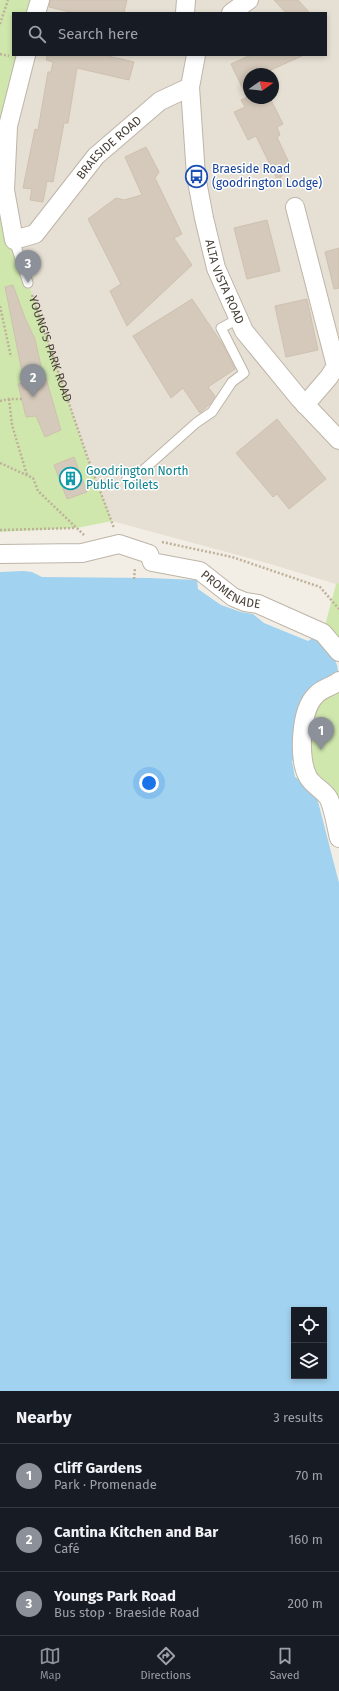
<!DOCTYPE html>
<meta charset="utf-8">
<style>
:root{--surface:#171b24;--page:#242831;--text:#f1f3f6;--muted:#9ea1a6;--line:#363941;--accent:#8c9099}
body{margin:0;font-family:"Fira Sans",sans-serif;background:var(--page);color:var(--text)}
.controls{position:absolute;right:12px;bottom:12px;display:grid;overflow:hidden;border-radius:0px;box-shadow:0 2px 6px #0003}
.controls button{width:36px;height:36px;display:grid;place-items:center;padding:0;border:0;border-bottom:1px solid var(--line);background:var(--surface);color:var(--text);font:20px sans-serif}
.compass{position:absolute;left:243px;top:68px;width:36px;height:36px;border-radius:50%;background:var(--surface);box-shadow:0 2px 6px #0003;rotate:76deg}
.you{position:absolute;left:149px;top:783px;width:14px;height:14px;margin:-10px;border:3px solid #fff;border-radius:50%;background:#1a73e8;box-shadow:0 0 0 6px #1a73e833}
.badge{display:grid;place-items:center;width:26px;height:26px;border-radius:50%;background:var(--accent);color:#fff;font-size:13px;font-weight:700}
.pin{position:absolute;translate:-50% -33px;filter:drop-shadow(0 1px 2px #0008)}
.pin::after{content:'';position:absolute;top:21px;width:14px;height:12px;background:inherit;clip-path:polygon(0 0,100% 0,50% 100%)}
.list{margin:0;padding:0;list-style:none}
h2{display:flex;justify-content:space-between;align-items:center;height:52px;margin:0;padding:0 16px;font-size:17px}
h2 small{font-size:13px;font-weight:400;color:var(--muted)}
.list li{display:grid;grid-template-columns:26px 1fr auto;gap:12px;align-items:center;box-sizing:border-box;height:64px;padding:0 16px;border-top:1px solid var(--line)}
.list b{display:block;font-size:15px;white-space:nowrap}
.list p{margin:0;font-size:13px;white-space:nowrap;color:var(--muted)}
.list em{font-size:13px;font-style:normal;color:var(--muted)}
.icon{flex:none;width:22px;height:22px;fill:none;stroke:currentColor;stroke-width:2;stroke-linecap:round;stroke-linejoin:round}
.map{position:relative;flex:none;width:339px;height:1391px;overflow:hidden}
.search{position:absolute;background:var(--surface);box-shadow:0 2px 6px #0003;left:12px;right:12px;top:12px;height:44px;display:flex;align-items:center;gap:10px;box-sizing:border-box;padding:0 14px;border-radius:0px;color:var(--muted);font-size:15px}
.sheet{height:244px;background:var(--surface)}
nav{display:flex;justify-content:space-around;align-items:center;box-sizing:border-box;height:56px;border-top:1px solid var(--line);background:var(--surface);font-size:11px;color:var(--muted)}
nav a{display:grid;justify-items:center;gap:2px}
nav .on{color:var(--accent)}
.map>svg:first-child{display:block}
.residential{fill:#e6dfd3;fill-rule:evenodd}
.green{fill:#cfe7ad}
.water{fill:#a1d2ef;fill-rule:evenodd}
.building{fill:#d4c9ba;stroke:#cfc1ae}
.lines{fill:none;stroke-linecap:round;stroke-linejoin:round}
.lane-casing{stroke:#beb5a8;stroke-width:11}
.street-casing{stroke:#beb5a8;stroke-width:20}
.path{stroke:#bfb099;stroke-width:2.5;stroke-dasharray:2 2;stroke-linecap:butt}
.lane{stroke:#fff;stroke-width:9}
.street{stroke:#fff;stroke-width:18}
.labels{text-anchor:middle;stroke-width:3;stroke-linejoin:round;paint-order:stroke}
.street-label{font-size:12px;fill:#453e35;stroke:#fff}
.transit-label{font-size:12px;fill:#164399;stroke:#fff;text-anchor:start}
.culture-label{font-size:12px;fill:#0d838f;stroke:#fff;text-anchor:start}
</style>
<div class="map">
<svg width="339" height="1391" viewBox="0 0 339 1391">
<rect width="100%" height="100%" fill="#f2eee5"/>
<!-- residential -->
<path class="residential" d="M40 0H339V583L336 584 267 563 112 521 88 459 14 240 5 190 26 55H326V13H36ZM249 74H273V98H249Z"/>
<!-- green -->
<path class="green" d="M0 0H40L36 13H13V55H26L8 126 14 240 88 459 112 521 77 528 0 532Z
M339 583V652L323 633 336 584Z
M339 681V838L309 779 306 713Z"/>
<!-- water -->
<path class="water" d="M23 571 32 572 42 577 149 578 197 580 198 589 221 605 241 612 253 614 264 623 308 641 314 637C326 646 339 659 338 674L316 690 298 759 292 761 295 777 315 790 339 883V1391H0V572ZM294 1310H324V1376H294Z"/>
<!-- building -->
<path class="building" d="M50 0H127L124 13H74L49 7Z
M274 0H298L310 13H286Z
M47 55H104L134 62 129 80 77 68 68 123H64L53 182 47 181 43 202 30 200 32 189 23 188 35 129 38 130 48 72H51L53 62 46 60Z
M251 55H304L262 74H249V98H270L283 124 277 127 280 135 277 137 290 165 278 181 256 136 248 140 234 112 245 107 241 100 247 97 231 64Z
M146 147 159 172 155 178 182 234 174 238 192 265 127 326 110 291 121 284 88 219 116 198 124 200 142 195 125 157Z
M267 220 280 271 247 279 234 228Z
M339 248V288L334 289 325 252Z
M13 285 25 318 35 339 43 375H45L61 430 45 437 36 416 26 417 18 384 24 382 5 287Z
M192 299 223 345 235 369 208 387 215 396 210 404 200 413 183 388 171 398 133 336Z
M307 299 318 350 286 357 275 306Z
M277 419 326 479 289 509 277 494 273 497 236 453Z
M74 457 87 492 67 499 54 465Z"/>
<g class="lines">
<defs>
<path id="lane" d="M14 240 28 283
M127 478 141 472 196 423 212 412 232 382 244 373 221 328 238 319"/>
<g id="street">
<path d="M36 13 40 0"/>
<path d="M185 13 186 0"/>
<path d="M231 13 249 0"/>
<path id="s2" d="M26 55 8 126 5 190 14 240 35 234 96 156 160 101 190 87 196 55"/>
<path id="s3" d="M190 87 196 176 204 218 216 268 244 331 299 398 339 440"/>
<path d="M295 207 336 366 329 377 305 405"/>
<path id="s4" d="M0 554 82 553 119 544 149 554 152 562 200 571 233 597 245 602 258 604 323 633 339 652"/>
<path d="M339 681C332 687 322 688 316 695 300 710 298 759 308 777 313 786 324 790 329 799 334 811 336 826 339 838"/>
</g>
</defs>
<!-- lane casing -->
<use href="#lane" class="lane-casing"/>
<!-- street casing -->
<use href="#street" class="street-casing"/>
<!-- path -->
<g class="path">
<path d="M0 24 8 0"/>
<path d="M0 54 9 56"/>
<path id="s1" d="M32 295 88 459 114 528"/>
<path d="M0 306 11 357"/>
<path d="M9 399 12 425 27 475"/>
<path d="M0 401 9 399H22"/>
<path d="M0 463 33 478 38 491 84 535"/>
<path d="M0 530 76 528"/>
<path d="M162 542 232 557 320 587 339 609"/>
<path d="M134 579 135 568"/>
</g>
<!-- lane -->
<use href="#lane" class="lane"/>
<!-- street -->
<use href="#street" class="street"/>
</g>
<!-- icons -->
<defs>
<symbol id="bus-ring" viewBox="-11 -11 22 22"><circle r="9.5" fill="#fff" stroke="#1a4fb4" stroke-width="1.5"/><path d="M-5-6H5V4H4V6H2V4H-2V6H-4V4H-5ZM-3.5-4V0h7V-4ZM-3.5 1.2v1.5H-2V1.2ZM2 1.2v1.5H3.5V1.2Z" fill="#1a4fb4"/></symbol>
<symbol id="building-ring" viewBox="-11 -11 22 22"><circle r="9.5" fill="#fff" stroke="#0f9aa8" stroke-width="1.5"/><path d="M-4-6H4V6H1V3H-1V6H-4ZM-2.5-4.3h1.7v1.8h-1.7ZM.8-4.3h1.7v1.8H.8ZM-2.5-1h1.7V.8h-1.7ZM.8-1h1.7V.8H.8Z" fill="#0f9aa8"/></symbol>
</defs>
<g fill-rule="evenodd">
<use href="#bus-ring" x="184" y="164" width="25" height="25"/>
<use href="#building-ring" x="58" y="466" width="25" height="25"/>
</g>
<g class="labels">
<!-- street labels -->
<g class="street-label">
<text dy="4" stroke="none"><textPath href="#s2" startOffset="324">BRAESIDE ROAD</textPath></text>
<text dy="4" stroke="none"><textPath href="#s3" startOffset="199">ALTA VISTA ROAD</textPath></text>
<text dy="4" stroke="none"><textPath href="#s1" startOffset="57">YOUNG'S PARK ROAD</textPath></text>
<text dy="4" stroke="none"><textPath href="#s4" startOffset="246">PROMENADE</textPath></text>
</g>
<!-- transit labels -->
<g class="transit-label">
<text x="212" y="173">Braeside Road<tspan x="212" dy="14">(goodrington Lodge)</tspan></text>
</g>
<!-- culture labels -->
<g class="culture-label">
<text x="86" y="475">Goodrington North<tspan x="86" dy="14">Public Toilets</tspan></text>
</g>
</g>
</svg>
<div class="controls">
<button><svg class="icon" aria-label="locate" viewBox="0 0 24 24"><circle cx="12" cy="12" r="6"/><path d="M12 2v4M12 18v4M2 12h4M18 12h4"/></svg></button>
<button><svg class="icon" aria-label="layers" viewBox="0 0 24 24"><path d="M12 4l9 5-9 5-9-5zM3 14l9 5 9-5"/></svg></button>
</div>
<svg class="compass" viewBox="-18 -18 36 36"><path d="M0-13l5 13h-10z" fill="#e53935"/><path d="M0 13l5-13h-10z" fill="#9ea1a6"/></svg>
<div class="you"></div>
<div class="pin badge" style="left:321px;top:750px">1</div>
<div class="pin badge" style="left:33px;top:397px">2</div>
<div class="pin badge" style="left:28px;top:283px">3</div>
<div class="search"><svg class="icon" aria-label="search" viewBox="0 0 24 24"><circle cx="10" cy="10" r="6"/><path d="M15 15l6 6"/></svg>Search here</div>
</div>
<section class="sheet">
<h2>Nearby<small>3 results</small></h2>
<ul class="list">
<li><span class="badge">1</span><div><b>Cliff Gardens</b><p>Park · Promenade</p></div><em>70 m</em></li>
<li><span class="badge">2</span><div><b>Cantina Kitchen and Bar</b><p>Café</p></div><em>160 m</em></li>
<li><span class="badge">3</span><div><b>Youngs Park Road</b><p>Bus stop · Braeside Road</p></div><em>200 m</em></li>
</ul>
</section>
<nav>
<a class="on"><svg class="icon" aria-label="map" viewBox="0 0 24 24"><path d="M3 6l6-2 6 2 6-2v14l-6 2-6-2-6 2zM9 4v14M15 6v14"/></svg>Map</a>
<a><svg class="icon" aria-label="directions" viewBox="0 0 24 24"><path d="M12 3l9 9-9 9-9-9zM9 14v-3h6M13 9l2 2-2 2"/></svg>Directions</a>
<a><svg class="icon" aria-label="saved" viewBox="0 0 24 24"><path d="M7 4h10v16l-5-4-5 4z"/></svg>Saved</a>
</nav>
